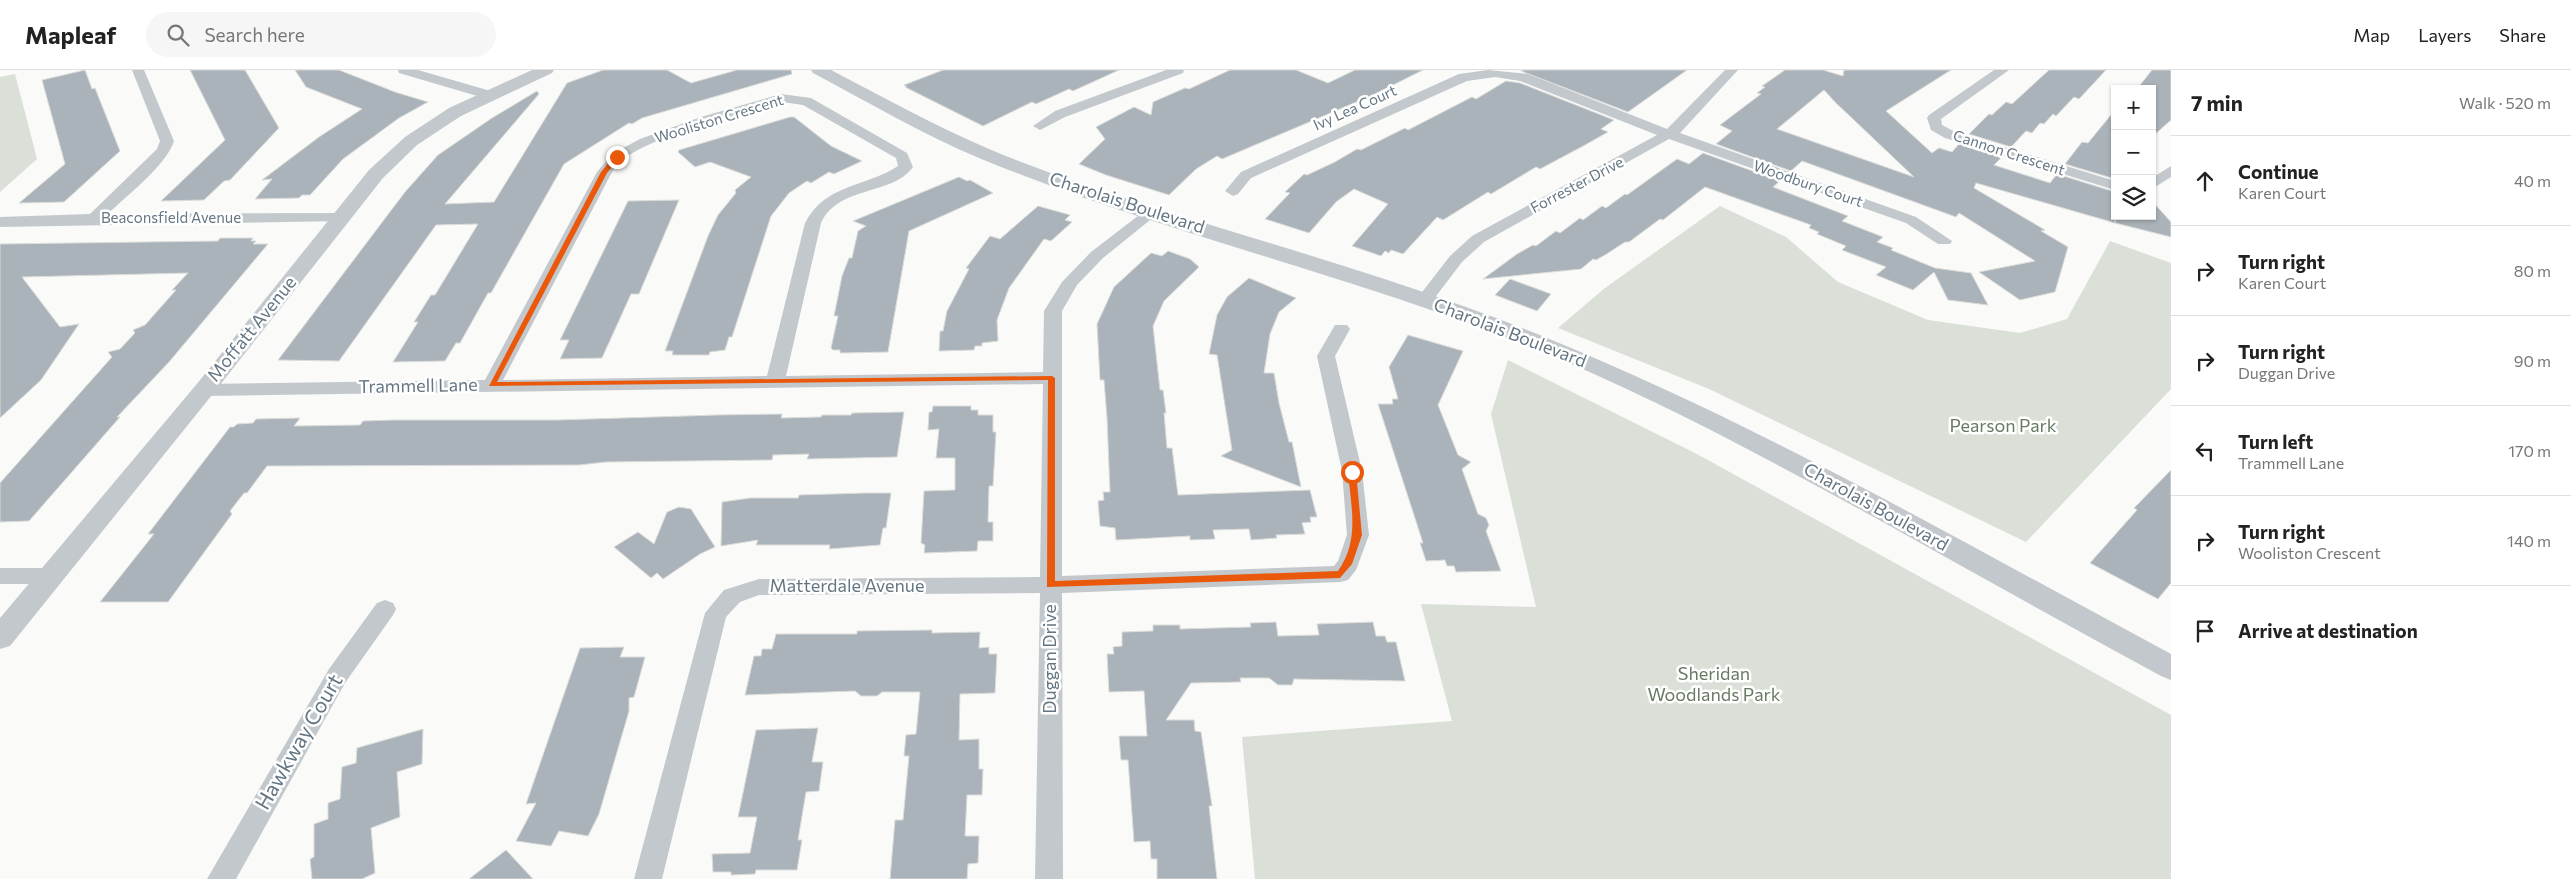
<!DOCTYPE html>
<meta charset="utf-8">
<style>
:root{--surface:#fff;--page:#f6f6f6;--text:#222;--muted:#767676;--line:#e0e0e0}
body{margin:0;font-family:Commissioner,sans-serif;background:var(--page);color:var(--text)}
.controls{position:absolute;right:15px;top:15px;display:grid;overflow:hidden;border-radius:0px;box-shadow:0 1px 4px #0004}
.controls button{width:45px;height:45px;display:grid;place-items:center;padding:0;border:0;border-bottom:1px solid var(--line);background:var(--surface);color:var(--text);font:25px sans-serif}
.stop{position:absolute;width:15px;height:15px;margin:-11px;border:4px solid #ea580c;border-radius:50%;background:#fff}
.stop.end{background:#ea580c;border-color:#fff;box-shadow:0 1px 5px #0008}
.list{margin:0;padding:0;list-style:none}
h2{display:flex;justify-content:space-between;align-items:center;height:65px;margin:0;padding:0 20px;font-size:21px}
h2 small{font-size:16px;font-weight:400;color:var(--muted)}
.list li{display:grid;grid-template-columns:32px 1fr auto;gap:15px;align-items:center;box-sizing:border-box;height:90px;padding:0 20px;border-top:1px solid var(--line)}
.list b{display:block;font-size:19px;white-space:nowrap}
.list p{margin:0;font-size:16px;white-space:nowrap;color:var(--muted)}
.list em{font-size:16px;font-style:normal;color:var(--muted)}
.icon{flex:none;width:28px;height:28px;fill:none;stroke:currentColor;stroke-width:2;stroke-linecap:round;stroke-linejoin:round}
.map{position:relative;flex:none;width:2171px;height:809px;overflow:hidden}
header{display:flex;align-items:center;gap:30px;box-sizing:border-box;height:70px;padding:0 25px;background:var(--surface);border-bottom:1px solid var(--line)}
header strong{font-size:24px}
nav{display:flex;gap:28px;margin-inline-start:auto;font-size:18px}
.search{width:350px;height:45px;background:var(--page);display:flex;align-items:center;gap:12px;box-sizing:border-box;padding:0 18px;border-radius:28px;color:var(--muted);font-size:19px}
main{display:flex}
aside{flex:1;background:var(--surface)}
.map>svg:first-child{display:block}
.green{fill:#dadfd7}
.building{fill:#aab3b9;stroke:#dcdcda;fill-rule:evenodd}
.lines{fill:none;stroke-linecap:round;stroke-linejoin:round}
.minor{fill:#c3c8cc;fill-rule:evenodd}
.tertiary{fill:#c3c8cc;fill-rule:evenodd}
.route{fill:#ea580c}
.labels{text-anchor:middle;stroke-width:5;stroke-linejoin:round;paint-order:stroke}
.far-street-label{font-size:15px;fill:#657683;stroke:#fff}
.street-label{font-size:18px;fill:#657683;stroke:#fff}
.park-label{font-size:18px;fill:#687a64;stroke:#fff}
.near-street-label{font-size:21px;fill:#657683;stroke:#fff}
</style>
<header>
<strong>Mapleaf</strong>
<div class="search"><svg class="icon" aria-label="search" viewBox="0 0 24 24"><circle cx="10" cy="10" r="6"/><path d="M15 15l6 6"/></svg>Search here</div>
<nav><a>Map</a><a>Layers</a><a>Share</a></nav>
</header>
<main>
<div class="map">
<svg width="2171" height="809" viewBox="0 0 2171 809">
<rect width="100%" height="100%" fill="#fafaf8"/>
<!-- green -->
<path class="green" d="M15 4 37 89 0 122V7Z
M1720 136 1786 167 1838 212 1928 250 2020 263 2067 249 2110 171 2171 193V319L2026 472 1709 319 1558 258 1605 218Z
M1508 290 1695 383 2171 645V809H1255L1242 667 1452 651 1421 534 1536 537 1491 344Z"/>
<!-- building -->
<path class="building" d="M85 0 92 19 95 18 120 81 64 132 19 133 65 94 42 10Z
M190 0H245L279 58 230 110 224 111 204 130 161 131 225 70Z
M295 0H339L395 22 428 32 399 48 343 89 310 125H302L299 128 255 129 272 109 262 110 319 67 362 39 306 17Z
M603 0H667L691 13 737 0H791L792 4 642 48 632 54 629 53 564 94 491 223H488L460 273H456L445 291 393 292 418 252H414L431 225H435L478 154 436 155 339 291 278 290 405 122 438 85 492 48 537 21 539 24 445 134 494 132 567 13Z
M943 0H1119L1073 21 1069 19 1036 34 1032 32 983 56 905 17H907L904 15Z
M1230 0H1296L1328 13 1355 0H1423L1373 25 1222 89 1217 86 1196 99 1169 125 1106 105 1079 94 1105 69 1096 57 1134 37 1151 45 1153 32 1185 18 1189 19Z
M1524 0H1687L1628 42 1521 1Z
M1785 0H1823L1843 6 1844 0H1951L1886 41 1932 83 1939 78 1952 82 1959 74 2002 87 1994 95 2050 113 2057 104 2115 122V153L1976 113 1974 118 2045 160 2041 161 2068 177 2055 222 2020 230 1979 202 2035 191 1959 143 1956 147 1802 91 1791 101 1716 74 1732 61 1720 55 1761 24 1757 23 1765 17 1762 16ZM1824 20 1835 32 1914 107 1777 59Z
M2049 0H2106L2079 29 2074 27 2056 46 2053 44 2044 54 2040 53 2032 63 2026 61 2011 77 1969 64 1989 44 1992 45 2006 32 2012 34Z
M2152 0H2171V50L2152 67V19H2137Z
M1506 11 1520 13 1614 50 1601 59 1608 62 1585 75 1540 99 1536 97 1491 124 1488 122 1443 150 1437 147 1403 184 1391 180 1389 183 1385 181 1381 186 1352 176 1388 134 1354 119 1336 132 1309 163 1265 149 1290 123 1285 122 1304 104 1307 105 1335 92 1357 79 1361 80 1405 58 1408 60 1472 27 1476 29Z
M2115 40V109L2065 94 2082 72 2088 73Z
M790 47H794L831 76 862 91 834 104 829 102 811 113 807 111 789 123 771 146 732 267H729L725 280 710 282 709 285H672L673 281H665L708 166 718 145 736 123 735 120 751 107 710 92 695 97 678 82 679 80Z
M1703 83 1780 111 1773 117 1848 146 1842 151 1883 167 1877 172 1893 178 1891 180 1935 198 1971 203 1988 235 1948 230 1934 202 1913 220 1903 216 1876 205 1886 197 1842 180 1846 176 1817 164 1819 162 1809 158 1811 155 1705 117 1663 150 1660 149 1629 172H1625L1605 185 1596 190 1593 189 1581 199 1483 209 1517 184 1533 175 1536 176 1556 161 1560 163 1580 148 1583 150 1602 136 1606 138 1625 124 1627 125 1677 89 1689 94Z
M959 107 967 111 970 110 993 123 909 161 888 282 840 283V280H833L831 278 838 246H834L842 206 849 188H852L858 161 866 156 853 151Z
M679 130 639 224H631L602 288 560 289 569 270H560L628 131Z
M2152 131 2171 152V167L2115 153 2116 146H2152Z
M1038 136 1070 145 1065 150 1072 152 1051 171 1044 169 1009 218 997 250 998 271 982 273V276H975L974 280 939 281 940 261H943L947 241 969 199 966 198 990 166 1000 169Z
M220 168H253L251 171H256L253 174H268L169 292 117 347H120L29 451 0 452V413L112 287 108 282 120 279 135 263 133 260 145 255 176 220H172L188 203 22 207 60 257 79 254 41 310 0 348V174L218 171Z
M1168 181 1190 189 1199 197 1164 231 1153 256 1160 320H1163L1166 343H1164L1167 378H1172L1178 425 1310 420 1317 447H1310L1311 452 1302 453 1305 464 1276 465 1277 468 1251 470 1249 459 1213 460 1215 469 1190 470V466L1116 470 1115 458 1100 456 1098 431 1104 430 1103 422H1110L1107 348 1104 310H1100L1097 254 1114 217 1151 183 1162 186Z
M1249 208 1296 228 1279 242 1270 264 1264 303H1274L1279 333 1289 372H1292L1301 417 1221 386 1232 380 1217 285 1209 284 1217 245 1227 227Z
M1510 209 1551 224 1537 241 1495 225Z
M1408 265 1463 281 1438 335 1458 385 1471 392 1462 399 1478 444 1486 448 1489 455 1486 461 1501 501 1456 502 1454 496H1447L1445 490 1426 491 1420 473H1423L1378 334H1393L1392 329H1398L1389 297Z
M933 336H971V340H978V345H993V362H996L993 416H989L988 452H993V471H978L977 481 924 483 925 475 921 473 924 421 955 420V388H936L939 359 928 360 929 342H932Z
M904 342 897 387 807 389 809 384 773 385 772 390 606 392 579 395 267 396 247 423H244L230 441 232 444 168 532H100L154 464H148L230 357H234L237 354 253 353 256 349 300 348 294 356 360 355 363 351 393 350H558L717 345 782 344 781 348 821 347 822 345H851L852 343Z
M2171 400V513L2158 529 2090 493 2137 440 2134 438Z
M866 423H891L886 458H883L880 475 829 479 830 475H756L758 470 721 476 722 432 750 428H798L799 425Z
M679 437 691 439 715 477 700 484 663 509 657 503 651 508 614 477 638 462 654 474 667 442Z
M1276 552 1278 566 1319 565 1317 554 1373 552 1376 566H1385L1387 572H1396L1405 611 1294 609 1292 615H1278L1269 608H1240L1241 612 1191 613 1166 650H1194L1195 661 1201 662 1212 736H1209L1217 809H1157V789H1151L1150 771 1134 772 1128 690H1121L1119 666H1147L1144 621 1109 622 1107 584H1114L1113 577 1122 576V562L1153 561V555H1180V559L1251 557 1250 553Z
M932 560V563L980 562 979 578 989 577V584H997L995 623 960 624 959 670 979 669V699H983L982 725H967L965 766H979L978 793 968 794 967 809H890L895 750H903L909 686H904L906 665 916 664 920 622H882L877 626H861L855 621 745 625 754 586H761L762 579H772L776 564H857V561Z
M624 577 620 587H645L634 627 629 628V641L599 744 588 766 559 761 551 776 516 771 536 733 526 734 580 578Z
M818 658 812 692H823L819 721 806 722 798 770H802L797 800H756L755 804 731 805V802H713L712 784 750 783 757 747H738L756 660Z
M423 659 422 694 397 702 400 747 371 758 375 803 362 809H312L310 789 314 787V754L328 749V733L340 729 342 697 356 693 357 678Z
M506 780 533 809H469Z"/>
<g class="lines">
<!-- minor -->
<path class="minor" d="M132 0H144L174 71C166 96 127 125 108 144L341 143 349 148 346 151 0 157V147L90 144 157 79 160 71Z
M398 0H418L494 22 496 25 489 29 484 28 399 3Z
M1166 0H1184L1183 3 1065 47 1040 60 1033 56 1055 41Z
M1488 0 1528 4 1667 59 1725 0H1738L1680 63 1916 147 1952 171 1950 174H1938L1906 153 1669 69 1484 172 1462 192 1430 234H1418L1416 230 1450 186 1472 166 1657 65 1520 11 1495 7 1467 11 1251 108 1238 124 1233 126 1225 121 1241 102 1459 4Z
M1994 0H2009L1941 49 1942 55 1955 62 2115 111V120L1945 68 1931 60 1927 48 1929 45Z
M781 24 811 28 907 83 913 97C892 126 839 115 821 153L786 306 1043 302 1044 241 1062 212 1091 182 1147 139 1152 137 1160 142 1103 188 1077 215 1062 241V506L1334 496 1338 491 1347 465 1342 401 1317 286 1335 255H1347L1350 259 1335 286 1362 401 1369 465 1356 500 1348 510 1340 512 1062 523 1063 809H1035L1040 523 759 525 740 532 726 547 662 809H634L705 543 724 520 759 509 1040 507 1043 314 204 326 197 324 195 320 197 316 204 314 485 310 597 102 612 84 640 69 701 47ZM782 32 803 35 896 88 898 96C866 117 825 114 805 153L767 306 503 310 611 104C614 99 618 93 623 89 662 62 736 46 782 32Z
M2171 96V107L2152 119V108Z
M0 498H50L58 500 61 506 58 512 50 514H0Z
M385 530 393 533 396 539 393 545 345 613 236 809H207L329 599 377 533Z"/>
<!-- tertiary -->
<path class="tertiary" d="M532 0H554L552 3 461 46 417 75 383 108 212 325 10 576 0 579V548L196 315 369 100 405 67 449 38Z
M811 0H831C883 27 935 56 989 79 1043 102 1100 120 1156 138 1287 179 1420 216 1547 268 1763 356 1966 474 2171 584V610L2161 606C2067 555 1974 503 1881 451 1766 388 1650 325 1528 276 1348 204 1158 162 979 88 922 64 868 32 813 3Z"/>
</g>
<!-- route -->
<path class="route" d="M615 85 620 87 607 103 497 312 1052 306 1055 308V511L1338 501C1360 470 1351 437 1348 402L1352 399 1356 402 1362 465 1352 494 1340 508 1047 517 1048 310 489 316 601 102Z"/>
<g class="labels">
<!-- far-street labels -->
<g class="far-street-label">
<text transform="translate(1355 38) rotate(-24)" y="5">Ivy Lea Court</text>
<text transform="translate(719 49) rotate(-17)" y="5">Wooliston Crescent</text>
<text transform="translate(2009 83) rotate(18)" y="5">Cannon Crescent</text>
<text transform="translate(1808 114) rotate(19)" y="5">Woodbury Court</text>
<text transform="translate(1577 115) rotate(-28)" y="5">Forrester Drive</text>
<text x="171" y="153">Beaconsfield Avenue</text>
</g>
<!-- street labels -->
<g class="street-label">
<text transform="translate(1127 133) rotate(18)" y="6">Charolais Boulevard</text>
<text transform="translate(252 259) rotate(-51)" y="6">Moffatt Avenue</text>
<text transform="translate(1510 263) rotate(21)" y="6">Charolais Boulevard</text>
<text transform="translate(418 316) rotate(-1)" y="6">Trammell Lane</text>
<text transform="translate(1876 437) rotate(29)" y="6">Charolais Boulevard</text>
<text x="847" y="522">Matterdale Avenue</text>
<text transform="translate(1050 589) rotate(-90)" y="6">Duggan Drive</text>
</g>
<!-- park labels -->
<g class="park-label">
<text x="2003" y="362">Pearson Park</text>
<text x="1714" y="610">Sheridan<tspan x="1714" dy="21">Woodlands Park</tspan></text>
</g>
<!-- near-street labels -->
<g class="near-street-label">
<text transform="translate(299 672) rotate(-60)" y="7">Hawkway Court</text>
</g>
</g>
</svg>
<div class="controls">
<button>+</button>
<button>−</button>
<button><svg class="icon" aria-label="layers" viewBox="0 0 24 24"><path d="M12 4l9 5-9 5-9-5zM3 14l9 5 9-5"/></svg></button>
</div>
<div class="stop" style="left:1352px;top:402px"></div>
<div class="stop end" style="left:617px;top:87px"></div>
</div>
<aside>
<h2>7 min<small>Walk · 520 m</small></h2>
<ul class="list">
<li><svg class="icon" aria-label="ahead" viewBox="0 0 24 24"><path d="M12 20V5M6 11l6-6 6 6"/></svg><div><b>Continue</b><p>Karen Court</p></div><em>40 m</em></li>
<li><svg class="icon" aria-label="right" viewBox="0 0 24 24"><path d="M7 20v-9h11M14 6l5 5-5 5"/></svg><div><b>Turn right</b><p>Karen Court</p></div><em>80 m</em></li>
<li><svg class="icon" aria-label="right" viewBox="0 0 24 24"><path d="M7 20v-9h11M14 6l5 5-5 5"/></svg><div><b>Turn right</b><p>Duggan Drive</p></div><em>90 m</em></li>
<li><svg class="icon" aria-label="left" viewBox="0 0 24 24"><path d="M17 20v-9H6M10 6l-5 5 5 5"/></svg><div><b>Turn left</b><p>Trammell Lane</p></div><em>170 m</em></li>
<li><svg class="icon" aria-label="right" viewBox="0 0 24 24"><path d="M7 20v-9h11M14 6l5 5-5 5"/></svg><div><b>Turn right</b><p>Wooliston Crescent</p></div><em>140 m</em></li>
<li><svg class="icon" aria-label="arrive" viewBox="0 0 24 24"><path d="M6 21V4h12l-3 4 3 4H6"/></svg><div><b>Arrive at destination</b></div></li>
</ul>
</aside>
</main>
